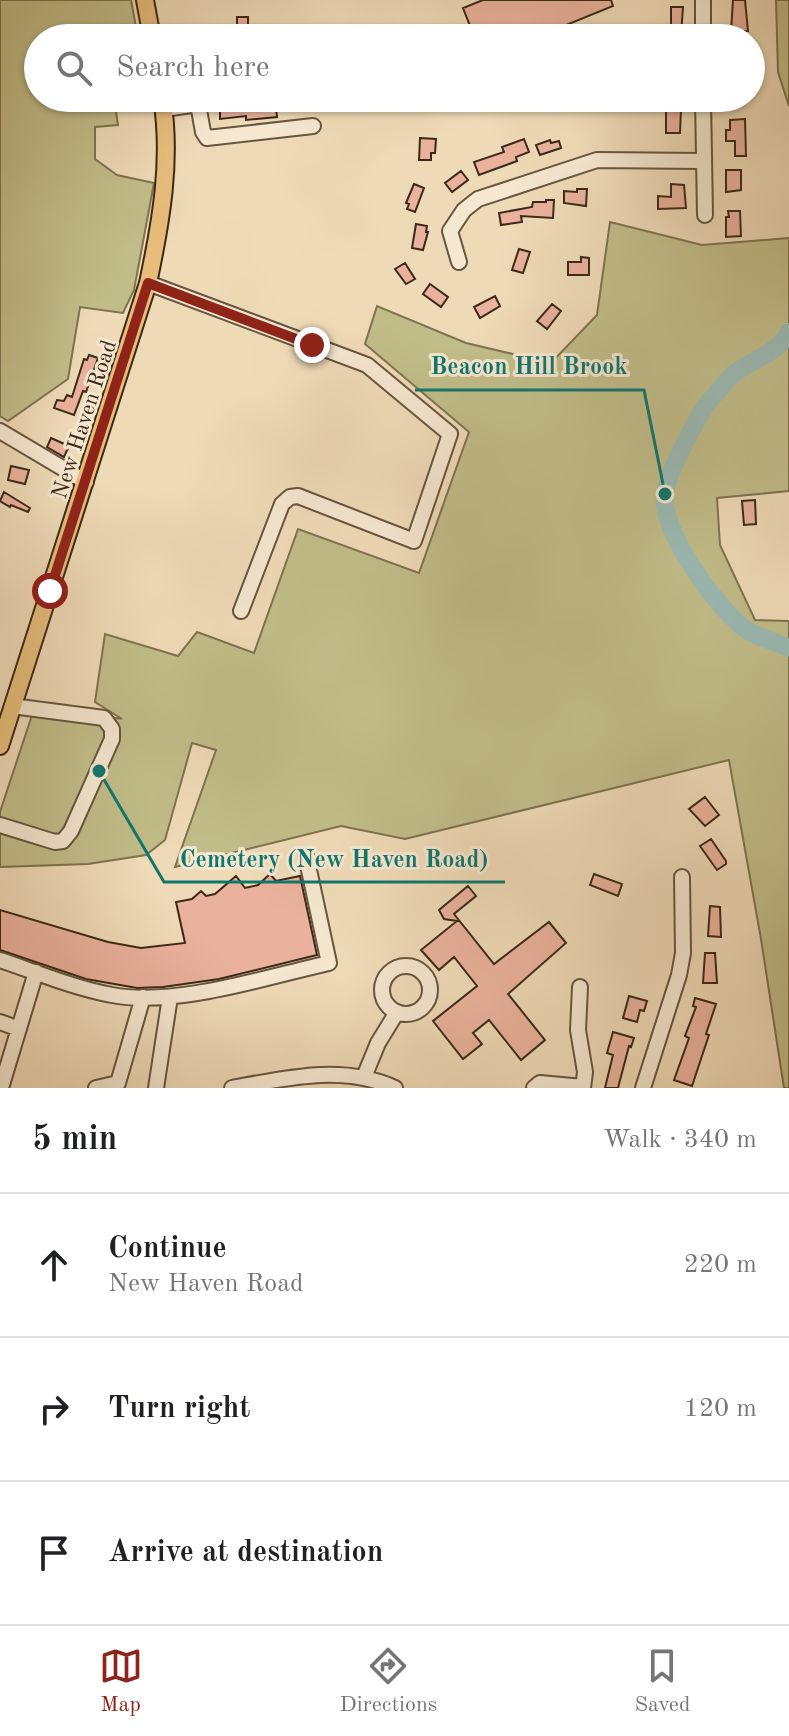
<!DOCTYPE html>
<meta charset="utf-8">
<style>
:root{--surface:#fff;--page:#f6f6f6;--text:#202124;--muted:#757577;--line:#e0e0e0;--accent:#8f2418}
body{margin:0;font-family:"Old Standard TT",serif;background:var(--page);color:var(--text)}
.stop{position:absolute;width:24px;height:24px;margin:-18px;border:6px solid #8f2418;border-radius:50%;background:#fff}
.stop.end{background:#8f2418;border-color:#fff;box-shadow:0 2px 8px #0008}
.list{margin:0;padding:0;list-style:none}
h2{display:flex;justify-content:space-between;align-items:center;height:104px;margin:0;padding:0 32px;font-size:34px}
h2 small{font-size:26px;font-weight:400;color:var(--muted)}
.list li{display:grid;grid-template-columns:52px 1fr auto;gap:24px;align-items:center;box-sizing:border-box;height:144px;padding:0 32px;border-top:2px solid var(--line)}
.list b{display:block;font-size:30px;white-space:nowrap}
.list p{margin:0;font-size:26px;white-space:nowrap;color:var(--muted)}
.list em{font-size:26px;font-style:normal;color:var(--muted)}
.icon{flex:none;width:44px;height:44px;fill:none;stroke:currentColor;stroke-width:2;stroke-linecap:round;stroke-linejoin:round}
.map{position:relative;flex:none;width:789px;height:1088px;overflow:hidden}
.search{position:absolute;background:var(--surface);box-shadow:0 2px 6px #0004;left:24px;right:24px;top:24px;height:88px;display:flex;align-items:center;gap:20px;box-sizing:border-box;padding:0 28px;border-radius:44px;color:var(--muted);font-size:30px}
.sheet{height:536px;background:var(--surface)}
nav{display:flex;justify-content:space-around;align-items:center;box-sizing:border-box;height:112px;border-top:2px solid var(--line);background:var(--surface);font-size:22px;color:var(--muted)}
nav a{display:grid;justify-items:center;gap:4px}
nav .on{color:var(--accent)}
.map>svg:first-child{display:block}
.green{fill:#c1bd89;stroke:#7e7350;stroke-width:2}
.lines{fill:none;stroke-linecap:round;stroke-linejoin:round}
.river{stroke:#9bbab4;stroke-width:18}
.building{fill:#eab29d;stroke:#3a2917;stroke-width:2}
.minor-casing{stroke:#67553f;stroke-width:18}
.major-casing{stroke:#3a2917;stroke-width:20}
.minor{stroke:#f5e7d0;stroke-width:14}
.major{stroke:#e8bd7c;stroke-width:16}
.route{stroke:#8f2418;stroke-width:10}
.labels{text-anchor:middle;stroke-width:6;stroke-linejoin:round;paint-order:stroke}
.street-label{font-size:22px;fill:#3a2917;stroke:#f5e7d0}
.leader{fill:none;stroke:#0f766e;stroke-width:3}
.callout-dot{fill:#0f766e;stroke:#f5e7d0;stroke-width:3}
.callout-label{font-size:24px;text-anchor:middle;font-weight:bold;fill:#0f766e;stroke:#f5e7d0;stroke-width:6;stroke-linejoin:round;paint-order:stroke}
</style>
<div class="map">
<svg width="789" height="1088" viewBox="0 0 789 1088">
<rect width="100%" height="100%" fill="#efdab7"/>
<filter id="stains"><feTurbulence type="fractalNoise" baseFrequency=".0025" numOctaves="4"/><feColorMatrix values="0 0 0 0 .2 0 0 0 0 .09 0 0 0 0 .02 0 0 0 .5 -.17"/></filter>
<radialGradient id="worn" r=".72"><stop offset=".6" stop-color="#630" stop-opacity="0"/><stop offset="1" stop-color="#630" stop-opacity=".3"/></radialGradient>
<!-- green -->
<path class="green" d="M0 0H131L138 38H38V98H114L118 125 95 127V159L117 175 154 183 134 290 123 313 80 307 68 379 8 421 0 416Z
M776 0H789V106L778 72Z
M610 222 702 245 789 238V491L717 498 720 545 755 620 789 621V1088H784L761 939 729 760 405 839 341 826 175 867 216 750 192 743 165 840 146 855 88 864 0 867V812L35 706 122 719 95 702 105 634 178 656 197 632 254 653 298 529 419 573 469 432 365 344 377 306 466 343 551 363 597 315Z"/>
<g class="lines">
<!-- river -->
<path class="river" d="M789 332C777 354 755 358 736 372 727 379 719 391 711 399 697 416 668 472 665 493 659 529 716 607 744 628 757 637 775 642 789 648"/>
</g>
<!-- building -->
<path class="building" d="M483 0H611L613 6 566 25 571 38H543L539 26 508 38H455L472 31 463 8Z
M733 0H745L748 31 731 32Z
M671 7H683L681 35H671Z
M237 17H248V35H237Z
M275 99 277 117 246 120V116L220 119V111L242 108 249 102Z
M666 109H681L680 133H666Z
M745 119 746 156H735V141H726V130H730V120Z
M420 138 436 139 435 153H431V160H419Z
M524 139 529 152 516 157 517 161 479 175 474 162 504 152 502 147Z
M550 140 551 143 559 141 561 148 540 155 536 145Z
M726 170H741V190L726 192Z
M461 171 468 180 452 192 445 183Z
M414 184 424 188 415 212 407 209 409 204 406 203Z
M671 184 684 185 686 208 658 209V196L671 197Z
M577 189H587L586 206 564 203V191L577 192Z
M546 200H554L553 218 521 216 522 222 501 225 499 213 532 207 533 202H546Z
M728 211H740L741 236 726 237V217H729Z
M416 224 427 226 426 232H428L423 250 412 248Z
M519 249 530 252 523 273 512 270Z
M581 257 589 258V275H568V262H581Z
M405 263 415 279 406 284 395 269Z
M430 284 448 297 441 307 423 294Z
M495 296 500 306 480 318 474 307Z
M552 304 561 311 547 329 537 321Z
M89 355 98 358 86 392 83 391 74 415 54 408 57 400 64 401 67 395 72 397 84 359 87 360Z
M51 438 69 446 64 457 47 447Z
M11 466 29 470 25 484 8 480Z
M4 492 30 508 28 512 11 505 10 507 0 501Z
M755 500 756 524 744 525 742 501Z
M705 797 719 815 705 826 689 809Z
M711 839 726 861V864L717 870 700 846Z
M270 874 276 881 300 876 317 955 219 979 163 987 137 988 86 979 0 950V910L108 942 141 948 185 943 176 902 192 899 201 891 206 896 215 894 236 876 245 888 258 885Z
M594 874 622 884 618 896 590 885Z
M468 886 476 896 454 914 494 964 549 922 566 943 508 994 545 1040 521 1060 489 1020 473 1033 482 1044 463 1059 433 1021 477 986 454 957 439 970 421 950 457 921 444 919 439 910Z
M710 906 720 907 721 937 708 936Z
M705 953H715L717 983H703Z
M629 996 647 1001 644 1011 640 1010 637 1022 623 1018Z
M695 998 716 1004 706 1034 709 1035 692 1086 674 1080 689 1038 685 1036 696 1007 693 1006Z
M613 1032 634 1038 631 1047 629 1046 618 1088H605L613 1055 607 1053Z"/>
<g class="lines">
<defs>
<path id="minor" d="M703 38V0
M703 98 705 215
M198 104 203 132 207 138 313 126
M164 109 240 98
M459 262 450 231 464 210 478 199 597 160 702 161
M148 283 367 365 450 434 414 541 298 496 290 497 282 504 241 611
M0 431 86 482
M0 825 55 842 63 841 71 831 112 739V729L104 718 12 706
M0 960C36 972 74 988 112 995 175 1007 266 977 329 963L306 856
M382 990a24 24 0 1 1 48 0a24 24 0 1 1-48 0Z
M580 987 578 1030 585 1072 583 1088
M0 1022 19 1029
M364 1077 378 1043 397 1012
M1 1088 36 972
M96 1088 118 1083 143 997
M156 1088 170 997
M232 1088C286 1078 343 1064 395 1088
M534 1088 540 1083 583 1087
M643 1088 679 975 683 953 682 877"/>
<path id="major" d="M145 0 152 38
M0 746 148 283C161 222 172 160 162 98"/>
</defs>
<!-- minor casing -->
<use href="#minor" class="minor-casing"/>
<!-- major casing -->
<use href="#major" class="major-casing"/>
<!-- minor -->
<use href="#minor" class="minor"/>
<!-- major -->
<use href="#major" class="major"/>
</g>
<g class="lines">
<!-- route -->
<path class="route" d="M50 591 148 283 312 345"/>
</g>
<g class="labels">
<!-- street labels -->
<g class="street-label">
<text transform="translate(83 419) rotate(-72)" y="8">New Haven Road</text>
</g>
</g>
<!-- callouts -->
<path class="leader" d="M665 494L644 390H415M99 771L164 882H505"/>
<g class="callout-dot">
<circle cx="665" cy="494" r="8"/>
<circle cx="99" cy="771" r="8"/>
</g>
<g class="callout-label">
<text x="529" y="374">Beacon Hill Brook</text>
<text x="334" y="867">Cemetery (New Haven Road)</text>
</g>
<rect width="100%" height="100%" filter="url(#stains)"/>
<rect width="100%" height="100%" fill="url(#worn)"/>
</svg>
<div class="stop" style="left:50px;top:591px"></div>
<div class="stop end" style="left:312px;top:345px"></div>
<div class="search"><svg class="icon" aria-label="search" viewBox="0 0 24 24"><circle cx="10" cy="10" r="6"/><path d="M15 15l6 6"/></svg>Search here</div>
</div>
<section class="sheet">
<h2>5 min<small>Walk · 340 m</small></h2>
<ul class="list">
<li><svg class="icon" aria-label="ahead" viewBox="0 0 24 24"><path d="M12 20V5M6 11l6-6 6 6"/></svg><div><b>Continue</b><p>New Haven Road</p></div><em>220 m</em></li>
<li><svg class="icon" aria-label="right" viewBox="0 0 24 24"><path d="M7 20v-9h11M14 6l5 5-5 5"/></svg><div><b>Turn right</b></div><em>120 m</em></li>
<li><svg class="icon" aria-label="arrive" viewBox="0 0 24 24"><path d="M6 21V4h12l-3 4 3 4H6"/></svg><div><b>Arrive at destination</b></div></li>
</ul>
</section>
<nav>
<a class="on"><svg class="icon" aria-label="map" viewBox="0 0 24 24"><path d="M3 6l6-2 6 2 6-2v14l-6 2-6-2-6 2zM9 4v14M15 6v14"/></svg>Map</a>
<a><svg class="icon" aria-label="directions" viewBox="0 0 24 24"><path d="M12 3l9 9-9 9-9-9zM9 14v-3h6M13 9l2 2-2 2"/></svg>Directions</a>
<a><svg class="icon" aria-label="saved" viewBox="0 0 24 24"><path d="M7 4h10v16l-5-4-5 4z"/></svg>Saved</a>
</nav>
